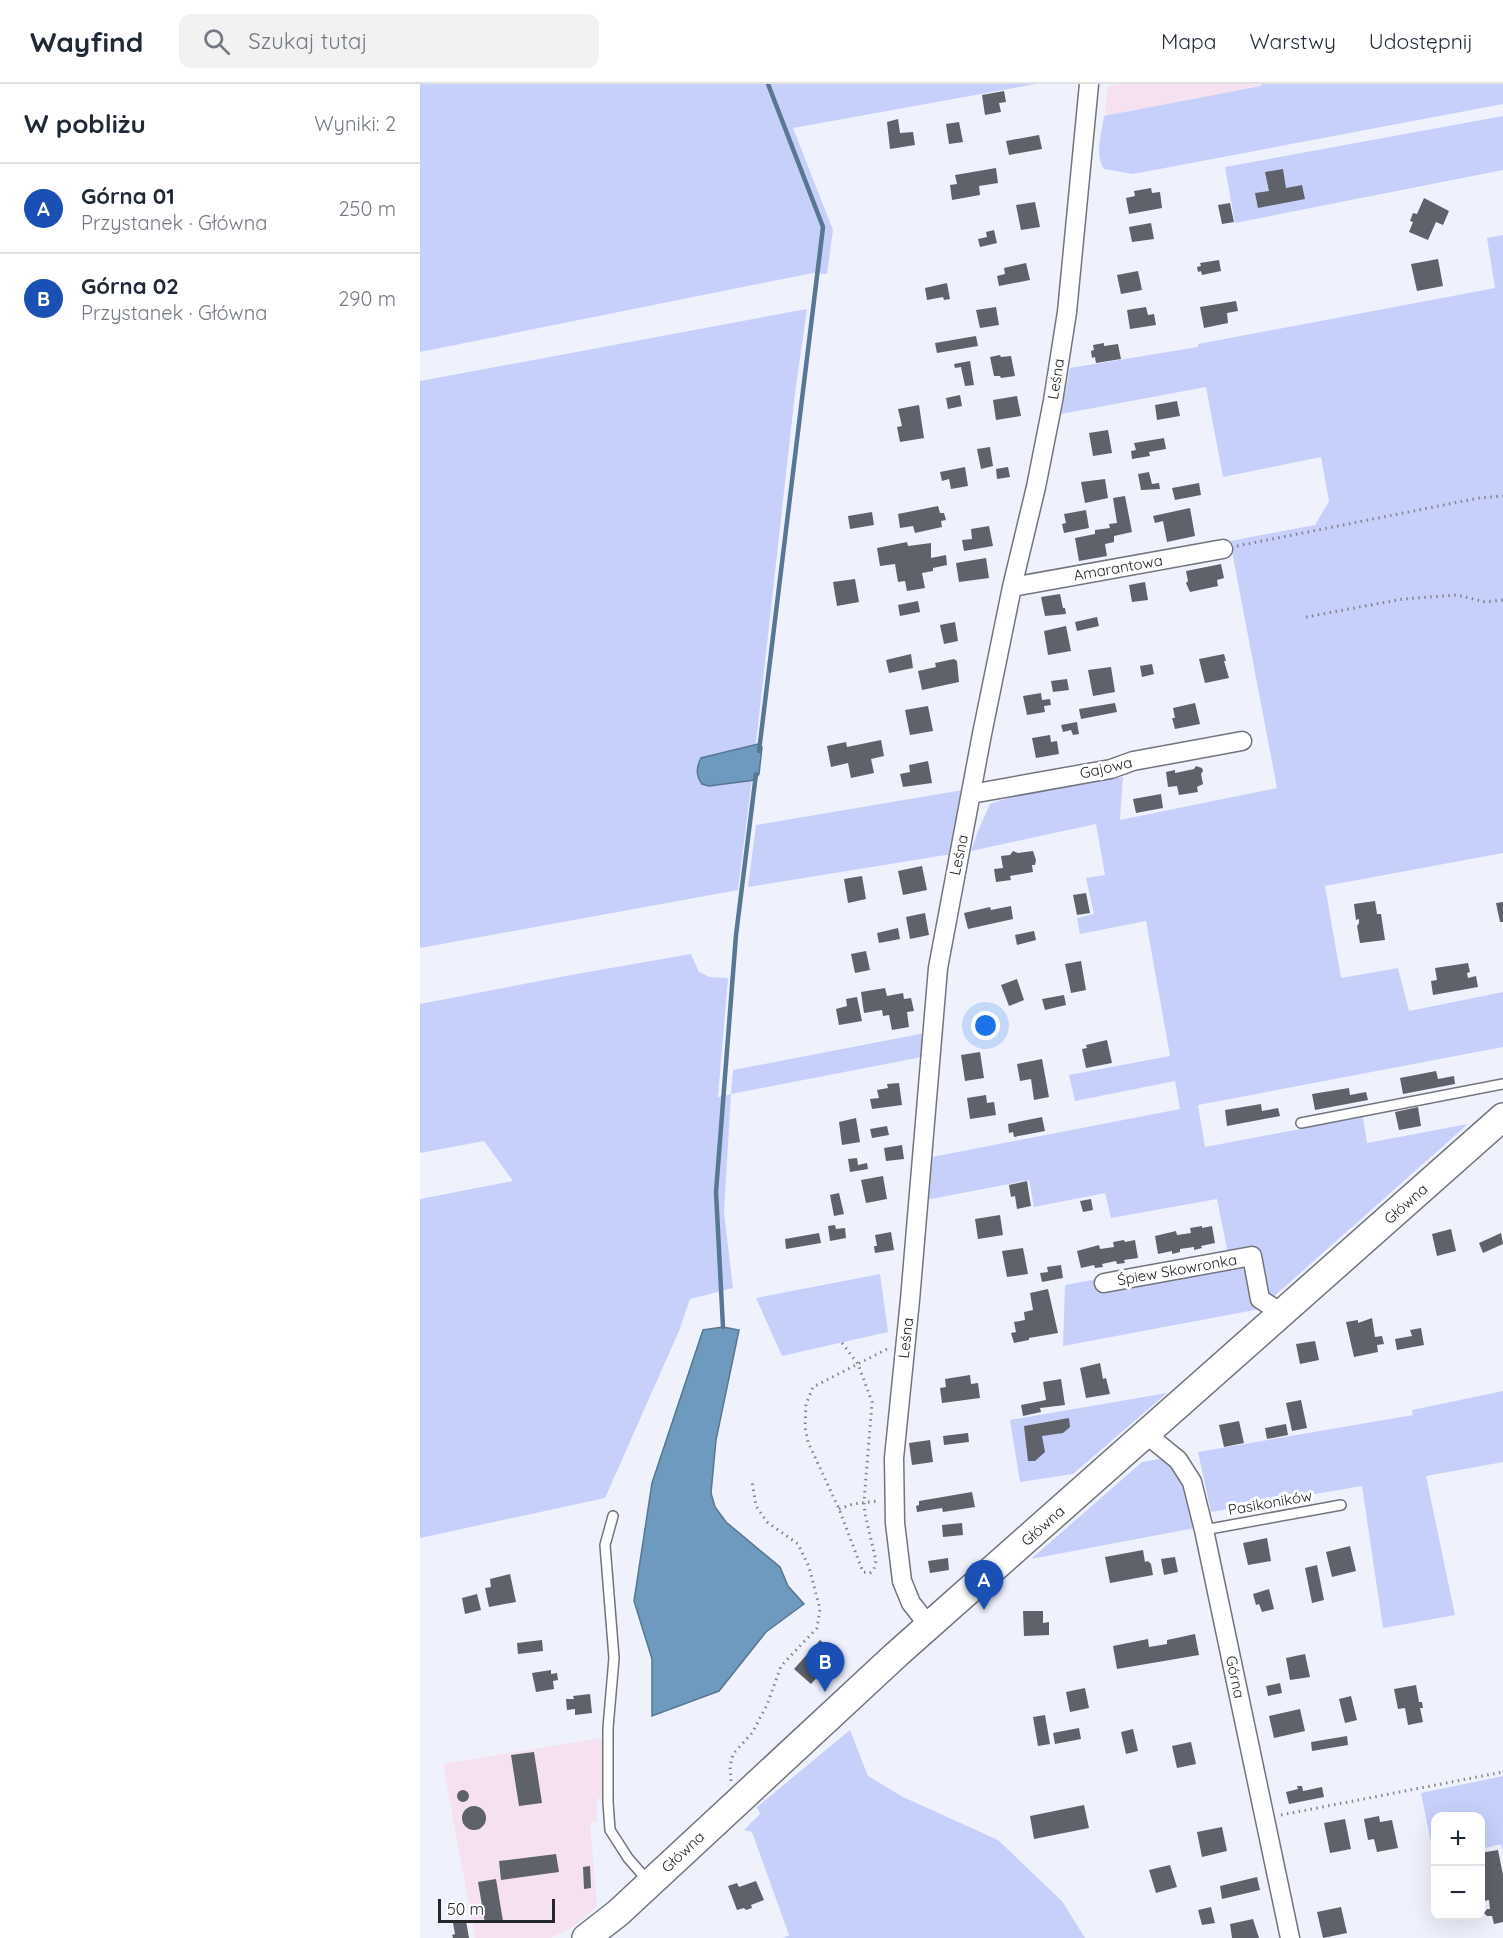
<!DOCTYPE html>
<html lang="pl">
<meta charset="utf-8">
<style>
:root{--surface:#fff;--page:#f2f2f3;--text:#1f2937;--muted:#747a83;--line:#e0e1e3;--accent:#0b8043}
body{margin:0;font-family:Quicksand,sans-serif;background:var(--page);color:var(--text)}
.controls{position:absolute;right:18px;bottom:18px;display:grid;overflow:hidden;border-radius:12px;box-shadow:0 6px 24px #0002}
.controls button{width:54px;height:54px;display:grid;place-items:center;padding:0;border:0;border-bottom:2px solid var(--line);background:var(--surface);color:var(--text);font:30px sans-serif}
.scale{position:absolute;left:18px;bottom:15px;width:117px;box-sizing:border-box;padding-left:6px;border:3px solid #25262a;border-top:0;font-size:16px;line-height:21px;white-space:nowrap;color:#25262a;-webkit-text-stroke:4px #fff;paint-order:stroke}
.you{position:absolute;left:566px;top:942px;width:21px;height:21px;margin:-15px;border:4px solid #fff;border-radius:50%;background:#1a73e8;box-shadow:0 0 0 9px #1a73e833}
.badge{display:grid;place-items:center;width:39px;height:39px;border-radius:50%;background:var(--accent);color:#fff;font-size:20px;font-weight:700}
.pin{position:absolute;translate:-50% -50px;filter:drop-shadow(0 2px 3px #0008)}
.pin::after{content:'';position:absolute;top:32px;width:21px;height:18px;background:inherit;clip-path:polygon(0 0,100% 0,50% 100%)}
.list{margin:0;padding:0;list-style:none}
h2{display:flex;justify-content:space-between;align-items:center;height:78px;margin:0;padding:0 24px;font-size:26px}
h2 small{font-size:20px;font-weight:400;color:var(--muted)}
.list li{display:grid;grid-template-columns:39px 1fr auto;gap:18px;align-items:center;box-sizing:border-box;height:90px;padding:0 24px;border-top:2px solid var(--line)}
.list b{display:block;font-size:22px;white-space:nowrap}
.list p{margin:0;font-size:20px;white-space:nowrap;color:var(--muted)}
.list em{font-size:20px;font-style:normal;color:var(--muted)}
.icon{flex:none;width:33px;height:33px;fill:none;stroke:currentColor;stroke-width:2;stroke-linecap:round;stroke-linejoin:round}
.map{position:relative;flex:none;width:1083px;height:1854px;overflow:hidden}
header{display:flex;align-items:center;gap:36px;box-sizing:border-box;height:84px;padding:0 30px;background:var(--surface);border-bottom:2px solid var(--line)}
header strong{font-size:28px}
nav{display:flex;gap:33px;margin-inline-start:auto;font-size:21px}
.search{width:420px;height:54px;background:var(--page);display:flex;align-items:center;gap:15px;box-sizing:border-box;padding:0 21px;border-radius:12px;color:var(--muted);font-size:22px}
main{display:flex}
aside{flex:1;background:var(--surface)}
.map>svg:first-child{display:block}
.industrial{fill:#f6e1f1}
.green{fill:#c7d0fa}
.water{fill:#6d9abe;stroke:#577792;stroke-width:1.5}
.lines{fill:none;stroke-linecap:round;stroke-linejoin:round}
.stream{stroke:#577792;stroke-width:4.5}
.building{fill:#5f616b}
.service-casing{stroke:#72747e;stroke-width:12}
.minor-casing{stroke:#72747e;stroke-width:21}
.secondary-casing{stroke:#72747e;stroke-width:30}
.path{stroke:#82848b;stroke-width:3;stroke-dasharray:1.5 4.5;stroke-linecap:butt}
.service{stroke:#fff;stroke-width:9}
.minor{stroke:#fff;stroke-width:18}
.secondary{stroke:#fff;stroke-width:27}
.labels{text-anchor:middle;stroke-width:6;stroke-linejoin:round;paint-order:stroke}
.street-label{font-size:15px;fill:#25262a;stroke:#fff}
</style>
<header>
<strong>Wayfind</strong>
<div class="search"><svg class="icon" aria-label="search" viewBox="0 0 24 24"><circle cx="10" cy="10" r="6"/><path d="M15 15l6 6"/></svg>Szukaj tutaj</div>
<nav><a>Mapa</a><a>Warstwy</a><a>Udostępnij</a></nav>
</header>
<main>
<aside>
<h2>W pobliżu<small>Wyniki: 2</small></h2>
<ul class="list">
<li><span class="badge" style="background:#1a4fb4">A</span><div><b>Górna 01</b><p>Przystanek · Główna</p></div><em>250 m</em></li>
<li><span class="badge" style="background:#1a4fb4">B</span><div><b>Górna 02</b><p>Przystanek · Główna</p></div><em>290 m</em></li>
</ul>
</aside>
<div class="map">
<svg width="1083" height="1854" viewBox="0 0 1083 1854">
<rect width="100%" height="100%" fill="#eff2fd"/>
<!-- industrial -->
<path class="industrial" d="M702 0H841V2L685 32 687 3Z
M182 1654 185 1714 177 1715V1738L170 1739 177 1822 156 1841 131 1854H55L23 1680Z"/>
<!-- green -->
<path class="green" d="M0 0H616L373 44 413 146 407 190 393 189 0 268Z
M841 0H1083V20L713 90 684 85C674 71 682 48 684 32L841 2Z
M1083 32V86L815 139 805 83Z
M1083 151V769L905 802 921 894 978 884 989 927 1083 908V963L778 1021 785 1063 943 1033 947 1059 1048 1040 851 1215 845 1204 836 1166 808 1170 797 1115 691 1134 685 1109 614 1123 609 1096 506 1116 512 1073 760 1025 755 997 655 1017 649 991 750 972 726 837 660 850 657 834 674 830 666 794 685 791 676 740 551 767 558 747 570 720 593 712 703 693 700 736 857 704 810 457 895 441 909 417 901 373 803 393 786 303 641 330 650 284 778 263V260L1075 204 1067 154Z
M387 225 375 309 332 695 318 806 0 864V297Z
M543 706 532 770 328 803 336 741Z
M271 870 279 888 290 893 308 894 298 1013 311 1010 313 986 505 949 502 973 311 1010 304 1128 313 1204 270 1215 259 1247 185 1414 0 1454V1115L93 1097 64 1057 0 1069V920L151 891Z
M822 1182 826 1186 840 1225 643 1262 645 1201 678 1195Z
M460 1190 468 1248 362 1272 336 1214Z
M1083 1307V1378L1006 1392 1035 1531 963 1544 942 1402 791 1428 778 1368 993 1331 992 1326Z
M747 1309 653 1390 600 1398 590 1336Z
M750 1373 764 1402 775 1444 611 1475 722 1378Z
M430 1646 448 1692 483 1713 578 1756 642 1817 665 1854H363L369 1851 332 1748 324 1746 340 1730 337 1723Z
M1083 1692V1767L1081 1760 1061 1765 1060 1732H1016L1014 1774 1001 1709Z"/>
<!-- water -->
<path class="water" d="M338 660 342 663 339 690 335 696 289 702 282 700C276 692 276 683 281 674Z
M303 1243 319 1246 296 1356 291 1409 295 1423 306 1438 360 1483 368 1502 384 1520 346 1548 299 1607 232 1632V1575L214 1517 232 1399 283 1246Z"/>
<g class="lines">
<!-- stream -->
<path class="stream" d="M339 667 403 143 348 0
M303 1243 296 1108 316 851 336 690"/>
</g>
<!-- building -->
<path class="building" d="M584 7 586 18 579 19 581 28 565 31 562 11Z
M478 35 480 49 493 48 495 61 470 65 467 38Z
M539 38 543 58 529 60 526 40Z
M619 51 622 65 589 71 586 57Z
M576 84 578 99 559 102 560 111 532 116 530 101 537 100 535 91Z
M863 85 866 104 882 101 885 115 838 124 835 109 849 107 845 88Z
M731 104 732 109 740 108 742 124 709 130 706 114 715 112 714 107Z
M1004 114 1029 127 1023 141 1016 138 1008 156 989 148 993 138 990 137 993 129 997 130Z
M615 118 620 143 601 146 596 121Z
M810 119 814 138 802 140 798 121Z
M731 139 734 155 712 158 709 143Z
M574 146 577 159 560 163 558 155 567 153 566 148Z
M1018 175 1023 202 997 207 991 180Z
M799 176 801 187 782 191 781 187 778 188 777 183 781 182 780 179Z
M606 179 610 196 579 202 577 192 585 190 584 184Z
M718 187 722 206 701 210 697 191Z
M527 199 530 215 524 216 523 213 507 216 505 204Z
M816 217 818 227 807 229 808 239 784 244 780 223Z
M576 223 579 241 560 244 556 226Z
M726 223 728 231 734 230 736 241 710 245 707 226Z
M556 252 558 262 517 269 515 259Z
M684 259V262L698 260 701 275 676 279 675 273 672 274 671 267 674 266 673 261Z
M580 271 581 273 591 272 595 292 581 294 580 292H574L570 273Z
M550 277 554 301 545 302 541 283 535 284 534 280Z
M540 311 542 322 528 325 526 314Z
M597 312 601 332 576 336 573 316Z
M757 317 760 332 737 336 735 321Z
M499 321 504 354 480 358 477 343 482 342 478 325Z
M688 346 692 369 673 372 669 349Z
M744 354 746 365 729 368 730 372 712 375 711 367 716 366 714 359Z
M570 363 573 382 561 385 557 365Z
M545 383 548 402 531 405 529 395 522 397 520 388Z
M588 383 590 393 577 395 576 385Z
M729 388 732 400 739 399 740 405 721 406 718 390Z
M685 395 688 414 665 419 661 398Z
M779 399 781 411 755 416 752 404Z
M705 412 712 448 694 452V458L685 460 687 472 659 477 655 454 675 450V446L690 444 689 440 697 439 693 414Z
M518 422 520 429H524L526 436 521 437 522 443 495 449 493 442 480 444 478 430Z
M770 424 775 452 747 458 743 437 735 439 733 432Z
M666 426 669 444 644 449 642 440 646 439 644 430Z
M452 428 454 441 430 445 428 432Z
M569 442 573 462 544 467 542 456 552 455 551 445Z
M487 458 488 462 511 459V474L526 471 527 481 513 484V487L502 489 505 504 487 507 485 497 478 498 475 480 460 482 457 464Z
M566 474 569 494 539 498 536 479Z
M801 480 804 494 797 496 798 502 770 508 766 499 768 497 766 487Z
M435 495 439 518 417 522 413 498Z
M725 498 728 516 712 518 709 501Z
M640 510 643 524H645L646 530 625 532 621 513Z
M498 517 500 528 480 532 478 521Z
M677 533 679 542 657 547 655 538Z
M535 538 538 557 524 560 520 541Z
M646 542 651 567 628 571 624 547Z
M491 570 493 584 469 589 466 576Z
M804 570 806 577H804L809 594 785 599 779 575Z
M534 575 537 577 539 598 502 606 498 587 516 583 515 579Z
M732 580 734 590 722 593 720 582Z
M691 583 695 608 673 612 668 586Z
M647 595 649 606 633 608 631 597Z
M621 609 622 616 630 615 631 621 624 622 625 628 607 631 603 612Z
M695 619 697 628 661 635 659 625Z
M775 619 780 640 755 645 752 634H755L753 624Z
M508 622 513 647 490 651 485 626Z
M657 638 659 650 653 651 651 646 643 648 641 641Z
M630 651 631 658 637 657 639 670 616 674 612 654Z
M461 656 464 672 451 675 454 689 431 694 428 679 411 683 407 662 426 658 427 663Z
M508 677 512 699 483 703 480 690 490 688 489 681Z
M776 682 782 684 783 687 781 690 783 700 777 703 778 708 759 711 757 702 748 703 746 688 755 686V689L774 685Z
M741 710 743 724 716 729 713 715Z
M593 767 598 769 613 767 616 776 615 781H612L613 788 590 792 591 796 576 798 574 785 583 784 581 772 590 771Z
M502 782 507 806 483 811 478 787Z
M442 792 446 815 428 819 424 795Z
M666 809 670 829 657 831 653 811Z
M955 817 957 830H961L965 856 940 859 937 842 939 839V835L936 836 934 820Z
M1083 818V838H1080L1076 819Z
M591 822 593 835 548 845 544 829 570 823 571 826Z
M505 829 509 851 490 855 486 833Z
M478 844 480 855 459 859 457 849Z
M614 847 616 856 597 861 595 851Z
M446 867 450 886 435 889 431 870Z
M661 877 666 906 651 909 645 880Z
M1048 879 1050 888 1047 889 1048 894 1056 892 1058 903 1013 911 1011 897 1017 896 1015 884Z
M597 895 604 916 589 922 581 901Z
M465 904 467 912 483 909 484 915 491 914 494 927 487 928 489 943 472 946 469 931 463 932 462 926 444 929 441 908Z
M644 911 646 921 625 926 622 915Z
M437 913 442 937 419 941 416 925 427 922 426 915Z
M687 956 692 979 666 984 662 965 667 964 666 961Z
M560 968 564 994 545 997 541 971Z
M622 975 629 1013 614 1016 611 995 600 997 597 980Z
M1016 987 1018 995 1034 992 1035 1000 983 1010 980 994Z
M479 999 482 1021 452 1025 450 1015 459 1014 457 1006 468 1004 467 1000Z
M929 1004 930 1011 946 1008 948 1016 895 1026 892 1010Z
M566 1011 567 1019 574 1018 576 1031 550 1035 547 1014Z
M841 1020 842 1027 858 1024 860 1032 807 1042 805 1026Z
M998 1023 1001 1042 979 1046 975 1028Z
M622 1033 625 1047 594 1053 593 1048 589 1049 588 1040Z
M436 1034 440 1058 422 1061 419 1038Z
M467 1042 469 1051 452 1054 450 1045Z
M482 1061 484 1075 466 1077 464 1064Z
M437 1074 438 1081 447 1079 448 1085 430 1088 428 1075Z
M463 1092 467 1115 446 1119 441 1096Z
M607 1097 611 1122 597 1125 595 1112 591 1113 589 1101Z
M419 1109 424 1130 414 1132 410 1111Z
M671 1115 673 1126 663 1128 660 1117Z
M580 1131 583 1151 558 1155 555 1135Z
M415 1141 416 1145 425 1144 426 1154 410 1157 408 1142Z
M782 1142V1144L792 1142 795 1159 781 1162 782 1164 774 1166V1163L760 1165V1168L752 1170V1167L738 1170 735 1152 756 1147 757 1151 771 1149 770 1144Z
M1031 1145 1036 1167 1017 1172 1012 1150Z
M471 1148 474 1166 455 1169 454 1162H457L455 1151Z
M399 1149 401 1159 366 1165 365 1155Z
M1081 1149 1083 1160 1063 1169 1059 1159Z
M704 1156 705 1158 715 1156 718 1174 704 1176 705 1179 697 1180 696 1177 682 1180 683 1183 675 1184 674 1181 661 1184 657 1167 679 1161 680 1165 694 1163 693 1158Z
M603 1164 608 1190 587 1193 582 1167Z
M641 1181 643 1194 622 1198 620 1189 628 1188 627 1183Z
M628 1205 638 1249 609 1254V1256L594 1259 591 1249 596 1248 594 1238 605 1236 604 1228 613 1226 610 1209Z
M952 1234 955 1253 962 1252 964 1260 957 1261 958 1268 934 1273 926 1238 938 1236V1239Z
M1001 1244 1004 1261 977 1266 975 1255 992 1252 990 1246Z
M895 1257 899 1276 880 1280 876 1260Z
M680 1279 683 1295 686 1294 690 1310 666 1314 660 1284Z
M550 1291 551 1300 558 1299 560 1314 522 1319 520 1304 526 1303 525 1295Z
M641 1295 645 1321 620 1324 621 1328 603 1332 601 1321 626 1316 623 1298Z
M881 1316 887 1344 872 1347 866 1319Z
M649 1334 650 1343 643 1349 622 1352 625 1368 615 1377H608L604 1342Z
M819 1337 824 1359 804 1363 799 1341Z
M866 1340 868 1351 847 1355 845 1344Z
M548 1349 549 1358 524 1361 523 1352Z
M510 1356 513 1378 492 1381 489 1359Z
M552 1408 555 1423 523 1428 522 1424 497 1428 496 1422 499 1421V1417Z
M542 1439 543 1451 523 1453 522 1441Z
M847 1454 851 1477 828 1481 823 1459Z
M930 1462 936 1487 912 1493 906 1468Z
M723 1466 725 1478 728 1477 731 1480 733 1491 690 1499 685 1473Z
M755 1473 758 1488 744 1491 741 1475Z
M528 1474 529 1486 510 1489 508 1477Z
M897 1481 904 1516 892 1519 885 1484Z
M90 1490 96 1518 69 1523 65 1504 71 1503 70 1495Z
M849 1505 854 1525 842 1528 839 1520 836 1521 833 1510Z
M57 1510 61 1526 45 1530 42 1514Z
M603 1527H623V1539L629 1538V1551L604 1552Z
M775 1550 779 1571 697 1585 693 1562 728 1555 729 1563 747 1560V1556Z
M122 1556 123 1567 98 1570 97 1559Z
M400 1556 417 1571 391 1600 374 1585Z
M885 1570 890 1593 870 1596 866 1574Z
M131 1586V1590L137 1589 138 1596 133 1597 134 1605 116 1608 112 1589Z
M860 1599 862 1609 848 1612 846 1602Z
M996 1601 999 1618H1002L1003 1624H1000L1003 1638 988 1641 985 1624 978 1625 974 1605Z
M665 1604 669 1624 650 1628 646 1608Z
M170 1610 172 1629 155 1631V1625L147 1626 146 1615H154L153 1612Z
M931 1612 937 1636 925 1639 919 1615Z
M880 1625 885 1647 854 1654 849 1632Z
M625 1631 630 1660 618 1662 613 1633Z
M659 1644 661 1655 635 1660 633 1649Z
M713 1645 718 1667 706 1670 701 1648Z
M927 1652 928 1661 892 1667 891 1658Z
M771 1658 776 1680 757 1684 752 1662Z
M114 1668 122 1719 99 1722 91 1671Z
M877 1702H882L883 1707 902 1703 904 1713 869 1720 866 1708 878 1705Z
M37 1712a6 6 0 1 1 12 0a6 6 0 1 1-12 0Z
M664 1721 669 1744 614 1755 610 1732Z
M42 1734a12 12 0 1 1 24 0a12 12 0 1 1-24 0Z
M959 1732 960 1738 972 1736 978 1764 957 1768 954 1755 948 1756 944 1735Z
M925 1735 931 1765 910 1769 904 1739Z
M802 1743 807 1767 782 1773 777 1748Z
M1078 1766 1083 1791V1838L1074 1840 1072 1832H1067L1064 1829 1067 1825H1070L1069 1816 1064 1817 1060 1799V1769Z
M136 1770 139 1788 81 1796 79 1777Z
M750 1781 757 1803 736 1809 729 1786Z
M170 1782 171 1804 164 1805 163 1783Z
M837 1793 840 1806 802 1815 800 1802Z
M76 1795 83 1837 65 1839 58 1798Z
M336 1797 344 1816 331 1821 332 1824 326 1826 324 1824 317 1826 308 1802 317 1799 319 1803Z
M791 1823 795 1839 782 1841 778 1826Z
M921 1823 927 1849 903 1854 897 1828Z
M833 1835 839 1854H812L810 1840Z
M46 1837 49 1854H33L32 1851 35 1850 33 1839Z"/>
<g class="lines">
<defs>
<path id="service" d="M881 1039 1083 1000
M193 1432 185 1461 194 1574 188 1644V1718L190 1746 208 1774 228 1797
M784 1446 921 1421"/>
<path id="minor" d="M592 503 803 465
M551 710 691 685 713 677 822 657
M684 1199 832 1172 840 1215 863 1230
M726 1350 758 1376 772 1398 784 1446 870 1854
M509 1542 491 1519 482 1497 475 1439 474 1374 490 1216 518 884 562 650 592 503 616 403 633 317 647 228 669 0"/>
<path id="secondary" d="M166 1854 198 1829 477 1570 1083 1033"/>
</defs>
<!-- service casing -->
<use href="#service" class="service-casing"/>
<!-- minor casing -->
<use href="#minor" class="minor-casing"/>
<!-- secondary casing -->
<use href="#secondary" class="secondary-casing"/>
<!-- path -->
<path class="path" d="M817 462 1059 414 1083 412
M886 533 983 515 1037 511 1065 518 1083 516
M422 1259 438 1280 452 1318 444 1418 445 1430 456 1477 454 1485 450 1489 443 1488 419 1425 388 1358 385 1343 386 1320 393 1303 469 1264
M419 1425 433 1420 458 1417
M311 1697 310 1683 313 1670 332 1649 347 1621 361 1582 397 1544 400 1525 389 1483 378 1460 347 1438 336 1422 332 1397
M861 1731 1083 1688"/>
<!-- service -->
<use href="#service" class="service"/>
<!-- minor -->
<use href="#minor" class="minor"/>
<!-- secondary -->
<use href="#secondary" class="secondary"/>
</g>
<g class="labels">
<!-- street labels -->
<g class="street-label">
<text transform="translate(636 295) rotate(-81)" y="5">Leśna</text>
<text transform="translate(698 484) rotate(-10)" y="5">Amarantowa</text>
<text transform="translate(686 684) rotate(-13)" y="5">Gajowa</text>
<text transform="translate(539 771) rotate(-78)" y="5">Leśna</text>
<text transform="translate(986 1120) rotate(-42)" y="5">Główna</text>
<text transform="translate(757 1186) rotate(-10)" y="5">Śpiew Skowronka</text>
<text transform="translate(486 1254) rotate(-83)" y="5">Leśna</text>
<text transform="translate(850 1419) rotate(-10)" y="5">Pasikoników</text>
<text transform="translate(623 1442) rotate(-42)" y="5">Główna</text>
<text transform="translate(815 1593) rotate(78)" y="5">Górna</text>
<text transform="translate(263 1768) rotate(-43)" y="5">Główna</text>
</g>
</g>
</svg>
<div class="controls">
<button>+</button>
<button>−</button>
</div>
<div class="scale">50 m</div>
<div class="you"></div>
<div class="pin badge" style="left:564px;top:1526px;background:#1a4fb4">A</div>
<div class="pin badge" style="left:405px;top:1608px;background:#1a4fb4">B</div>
</div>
</main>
